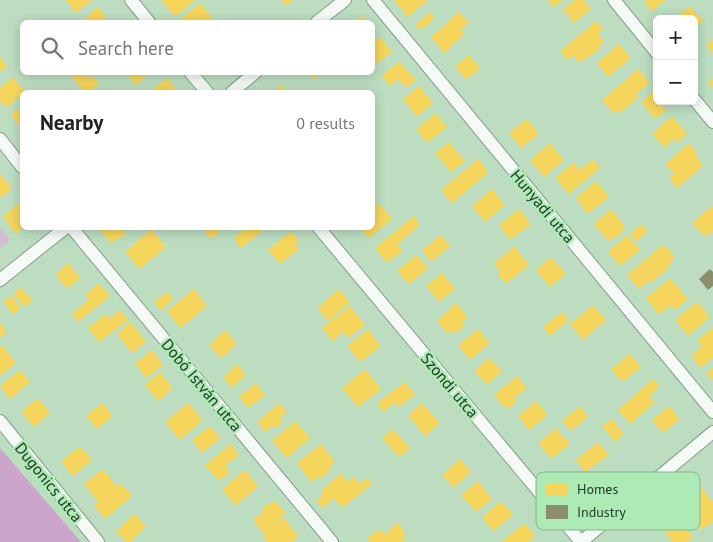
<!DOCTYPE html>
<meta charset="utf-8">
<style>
:root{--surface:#fff;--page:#f6f6f6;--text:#222;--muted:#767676;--line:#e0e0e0}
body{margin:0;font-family:"PT Sans",sans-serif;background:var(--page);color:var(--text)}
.controls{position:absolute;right:15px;top:15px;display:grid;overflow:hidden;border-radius:8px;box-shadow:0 2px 12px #0003}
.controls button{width:45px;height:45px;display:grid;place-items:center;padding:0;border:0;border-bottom:1px solid var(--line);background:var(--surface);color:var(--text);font:25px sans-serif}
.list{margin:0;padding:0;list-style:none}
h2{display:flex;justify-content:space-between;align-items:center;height:65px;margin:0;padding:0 20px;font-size:21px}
h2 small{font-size:16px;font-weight:400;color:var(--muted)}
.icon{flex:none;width:28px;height:28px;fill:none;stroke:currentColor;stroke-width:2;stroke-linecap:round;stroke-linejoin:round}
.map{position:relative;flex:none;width:713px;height:542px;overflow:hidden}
.search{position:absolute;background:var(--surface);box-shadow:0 2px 12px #0003;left:20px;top:20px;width:355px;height:55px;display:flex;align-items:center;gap:12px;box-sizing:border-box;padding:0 18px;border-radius:8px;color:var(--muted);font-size:19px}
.panel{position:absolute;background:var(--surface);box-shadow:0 2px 12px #0003;left:20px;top:90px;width:355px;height:140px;border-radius:8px}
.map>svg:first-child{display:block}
.green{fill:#d1bfd0}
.forest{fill:#cba5cb}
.homes{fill:#f6d55c}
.industry{fill:#8c8c6e}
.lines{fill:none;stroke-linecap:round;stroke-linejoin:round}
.minor-casing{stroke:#849e88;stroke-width:14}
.minor{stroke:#f5faf6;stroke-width:12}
.labels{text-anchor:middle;stroke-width:5;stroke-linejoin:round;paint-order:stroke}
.street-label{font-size:16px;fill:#223b26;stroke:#aeeab6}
.key{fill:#aeeab6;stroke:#84b68b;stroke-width:1}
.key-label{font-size:14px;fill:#223b26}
</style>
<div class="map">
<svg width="713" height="542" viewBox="0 0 713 542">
<rect width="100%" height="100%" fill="#bcddc0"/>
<!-- green -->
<path class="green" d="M1 228 10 240 0 249V229Z"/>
<!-- forest -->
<path class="forest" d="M0 448 81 542H0Z"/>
<!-- homes -->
<path class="homes" d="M65 0H92L76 13Z
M161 0H195L175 17Z
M282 0H293L286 6Z
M394 0H428L408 17Z
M548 0H563L554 7Z
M575 0H584L591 9 574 23 563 9Z
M646 0H666L652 11 644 2Z
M200 3 213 19 209 22H177Z
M690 6 703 21 694 28V19H675Z
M98 7 106 17 100 22H88L85 18Z
M430 12 435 18 422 29 420 27 418 29 415 25Z
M459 12 469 23 461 29 465 34 444 53 431 37Z
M363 16 368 22H355Z
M596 21 603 29 598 34 604 42 598 47 600 49 579 63 573 55 567 60 560 51Z
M380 37 392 52 373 66 372 43Z
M713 39V54L706 45Z
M619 44 631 58 608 77 597 63Z
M469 55 480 68 466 80 455 66Z
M0 57 7 66 0 72Z
M399 61 416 80 406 88 398 79 390 86 382 76Z
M638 69 650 83 636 94 639 97 620 113 618 110 614 113 602 100Z
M68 72H85L89 77H94L99 84 90 92H84Z
M125 72H150L136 85Z
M308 72H323L314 80Z
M13 77 25 92 6 108 0 100V88Z
M167 78 178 92H149Z
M713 78V89L708 82Z
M282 85 288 92H272Z
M419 86 433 103 417 117 403 99Z
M656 89 657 101H665L661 105 666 110 655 119 641 102Z
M22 106V130L11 115Z
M436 113 447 127 427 143 416 129Z
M672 116 687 134 677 143 674 139 664 148 652 133Z
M527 119 539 134 521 148 509 133Z
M449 142 465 161 451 172 435 153Z
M550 143 564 160 544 177 530 160Z
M689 143 697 152 695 153 703 166 677 188 669 178 674 174 665 164Z
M478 159 489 172 452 203 441 190Z
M593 159 600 168 569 194 555 178 574 162 580 170Z
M0 174 12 189 0 198Z
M596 181 609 197 588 214 576 198Z
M492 189 505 205 485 222 472 206Z
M22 200V228L16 234 3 217Z
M379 203 392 219 369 238 360 228H372V209Z
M713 205V233L712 231 705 237 692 223Z
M519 209 531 224 510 240 499 225Z
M611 209 625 227 621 230 623 233 608 241 594 224Z
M414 216 420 225 397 244 403 250 387 263 375 248Z
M642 224 648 231 636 241 630 233Z
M98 228H120L126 234 111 243Z
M207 228H216L220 232 211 239 204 230Z
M246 228H266L241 248 234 238Z
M151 229 166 247 139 269 125 252Z
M291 231 299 241 295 244 299 249 280 264 268 250Z
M441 235 450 246 431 262 422 250Z
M627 235 640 250 620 266 608 252Z
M664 244 675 258 669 264 670 266 651 283 649 281 639 289 627 275Z
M514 246 529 265 506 284 498 274 500 272 494 264Z
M416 255 428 268 409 284 397 271Z
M551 257 566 274 550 287 536 270Z
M68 263 80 278 67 289 55 274Z
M442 273 455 289 439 302 426 286Z
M670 278 688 299 675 310 671 305 659 315 646 298Z
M99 283 110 296 78 322 72 314 89 299 85 295Z
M21 287 32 300 25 307 13 294Z
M194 289 207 306 180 328 167 311Z
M339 289 350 302 328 321 317 308Z
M167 292 173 299 161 310 154 302Z
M11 296 21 308 13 314 3 302Z
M697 302 710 317 688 336 675 320Z
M456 303 468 317 462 322 465 325 456 333 453 330 448 334 437 321Z
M593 305 606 320 583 340 570 324Z
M350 306 365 325 348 338 343 332 332 341 322 328Z
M120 310 128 320 99 342 88 328 105 314 109 319Z
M562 312 569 320 550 336 543 327Z
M131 322 146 342 132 353 117 334Z
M0 323 7 332 0 338Z
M713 327V357L701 368 691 356 702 346 697 341Z
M368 329 381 346 360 362 347 346Z
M478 329 490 343 470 360 458 345Z
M225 330 237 344 221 358 209 345Z
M2 345 16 363 0 376V347Z
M152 350 163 365 146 378 135 363Z
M629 354 641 367 623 382 611 369Z
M489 358 502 371 487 385 474 371Z
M237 364 246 375 232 388 223 378Z
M713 367V381L706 373Z
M365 369 381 389 358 407 342 388Z
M20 370 30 382 10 399 0 386Z
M160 372 173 388 158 401 145 385Z
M517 376 527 388 514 398 517 401 508 409 505 405 504 407 494 395Z
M653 379 660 387 649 396 655 402 630 424 618 410Z
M405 382 415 395 399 407 396 402 383 412 377 403Z
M256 383 265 395 248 408 239 397Z
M38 398 50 413 34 427 21 412Z
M536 401 548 415 529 430 518 416Z
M102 403 113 416 97 429 86 416Z
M188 403 203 420 180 440 165 422Z
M279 403 287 412 280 418 282 421 279 426 274 428 272 426 265 432 257 422Z
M422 403 440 423 425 436 408 416Z
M580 406 588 417 571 431 562 421Z
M669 406 680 419 663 433 652 420Z
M612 419 624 434 615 442 602 426Z
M295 421 310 438 287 458 272 441Z
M210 426 220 438 202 453 192 440Z
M556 428 570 444 551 459 538 443Z
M393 429 410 448 399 457 382 438Z
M598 442 609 455 585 472 576 460Z
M231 444 239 455 225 466 230 472 219 481 205 465Z
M321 444 335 462 329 467 331 470 320 479 318 477 311 482 297 463Z
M80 446 92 460 73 476 61 462Z
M460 459 471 472 454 488 442 475Z
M103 469 117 487 121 483 132 496 105 519 94 506 98 502 84 484Z
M245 470 258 486 236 506 222 489Z
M341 473 348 482 354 477 360 484 367 478 372 484 342 508 334 498 323 508 316 501 323 495 321 493 325 487Z
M478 481 492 499 476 512 461 495Z
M696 481 713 503V521L702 530 685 508 697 498 688 487Z
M275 501 286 513 264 533 253 521 264 511 262 508Z
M501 501 513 515 493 531 482 517Z
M135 514 146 527 130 542H126L116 531Z
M676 515 693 537 687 542H672L661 526Z
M283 517 298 536 291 542H268L262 535Z
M397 522 406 534 402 537 407 542H370L367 539 379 529 385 535Z
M525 523 535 536 528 542H501Z"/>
<!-- industry -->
<path class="industry" d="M710 269 713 272V286L708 290 699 279Z"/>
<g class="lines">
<defs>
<path id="minor" d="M131 0 149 22
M373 0 713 412
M614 0 657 53
M317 22 345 0
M190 72 207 92
M232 92 256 72
M694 99 713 122
M0 139 22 167
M72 228 332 542
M319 228 581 542
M0 280 65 228
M0 421 98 542
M581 542 713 432"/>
</defs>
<!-- minor casing -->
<use href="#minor" class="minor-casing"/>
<!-- minor -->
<use href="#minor" class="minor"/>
</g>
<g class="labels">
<!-- street labels -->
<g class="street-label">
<text transform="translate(543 206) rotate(50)" y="6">Hunyadi utca</text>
<text transform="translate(202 385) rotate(50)" y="6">Dobó István utca</text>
<text transform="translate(450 385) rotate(50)" y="6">Szondi utca</text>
<text transform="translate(49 482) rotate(51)" y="6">Dugonics utca</text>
</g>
</g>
<!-- legend -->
<rect x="536" y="472" width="164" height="58" rx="8" class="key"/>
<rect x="546" y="483" width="22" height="13" fill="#f6d55c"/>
<rect x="546" y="505" width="22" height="14" fill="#8c8c6e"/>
<g class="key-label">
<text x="577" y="494">Homes</text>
<text x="577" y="517">Industry</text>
</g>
</svg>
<div class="controls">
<button>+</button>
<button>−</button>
</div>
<div class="search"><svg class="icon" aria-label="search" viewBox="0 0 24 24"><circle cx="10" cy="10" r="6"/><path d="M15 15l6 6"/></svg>Search here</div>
<section class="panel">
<h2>Nearby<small>0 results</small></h2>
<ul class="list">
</ul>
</section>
</div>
